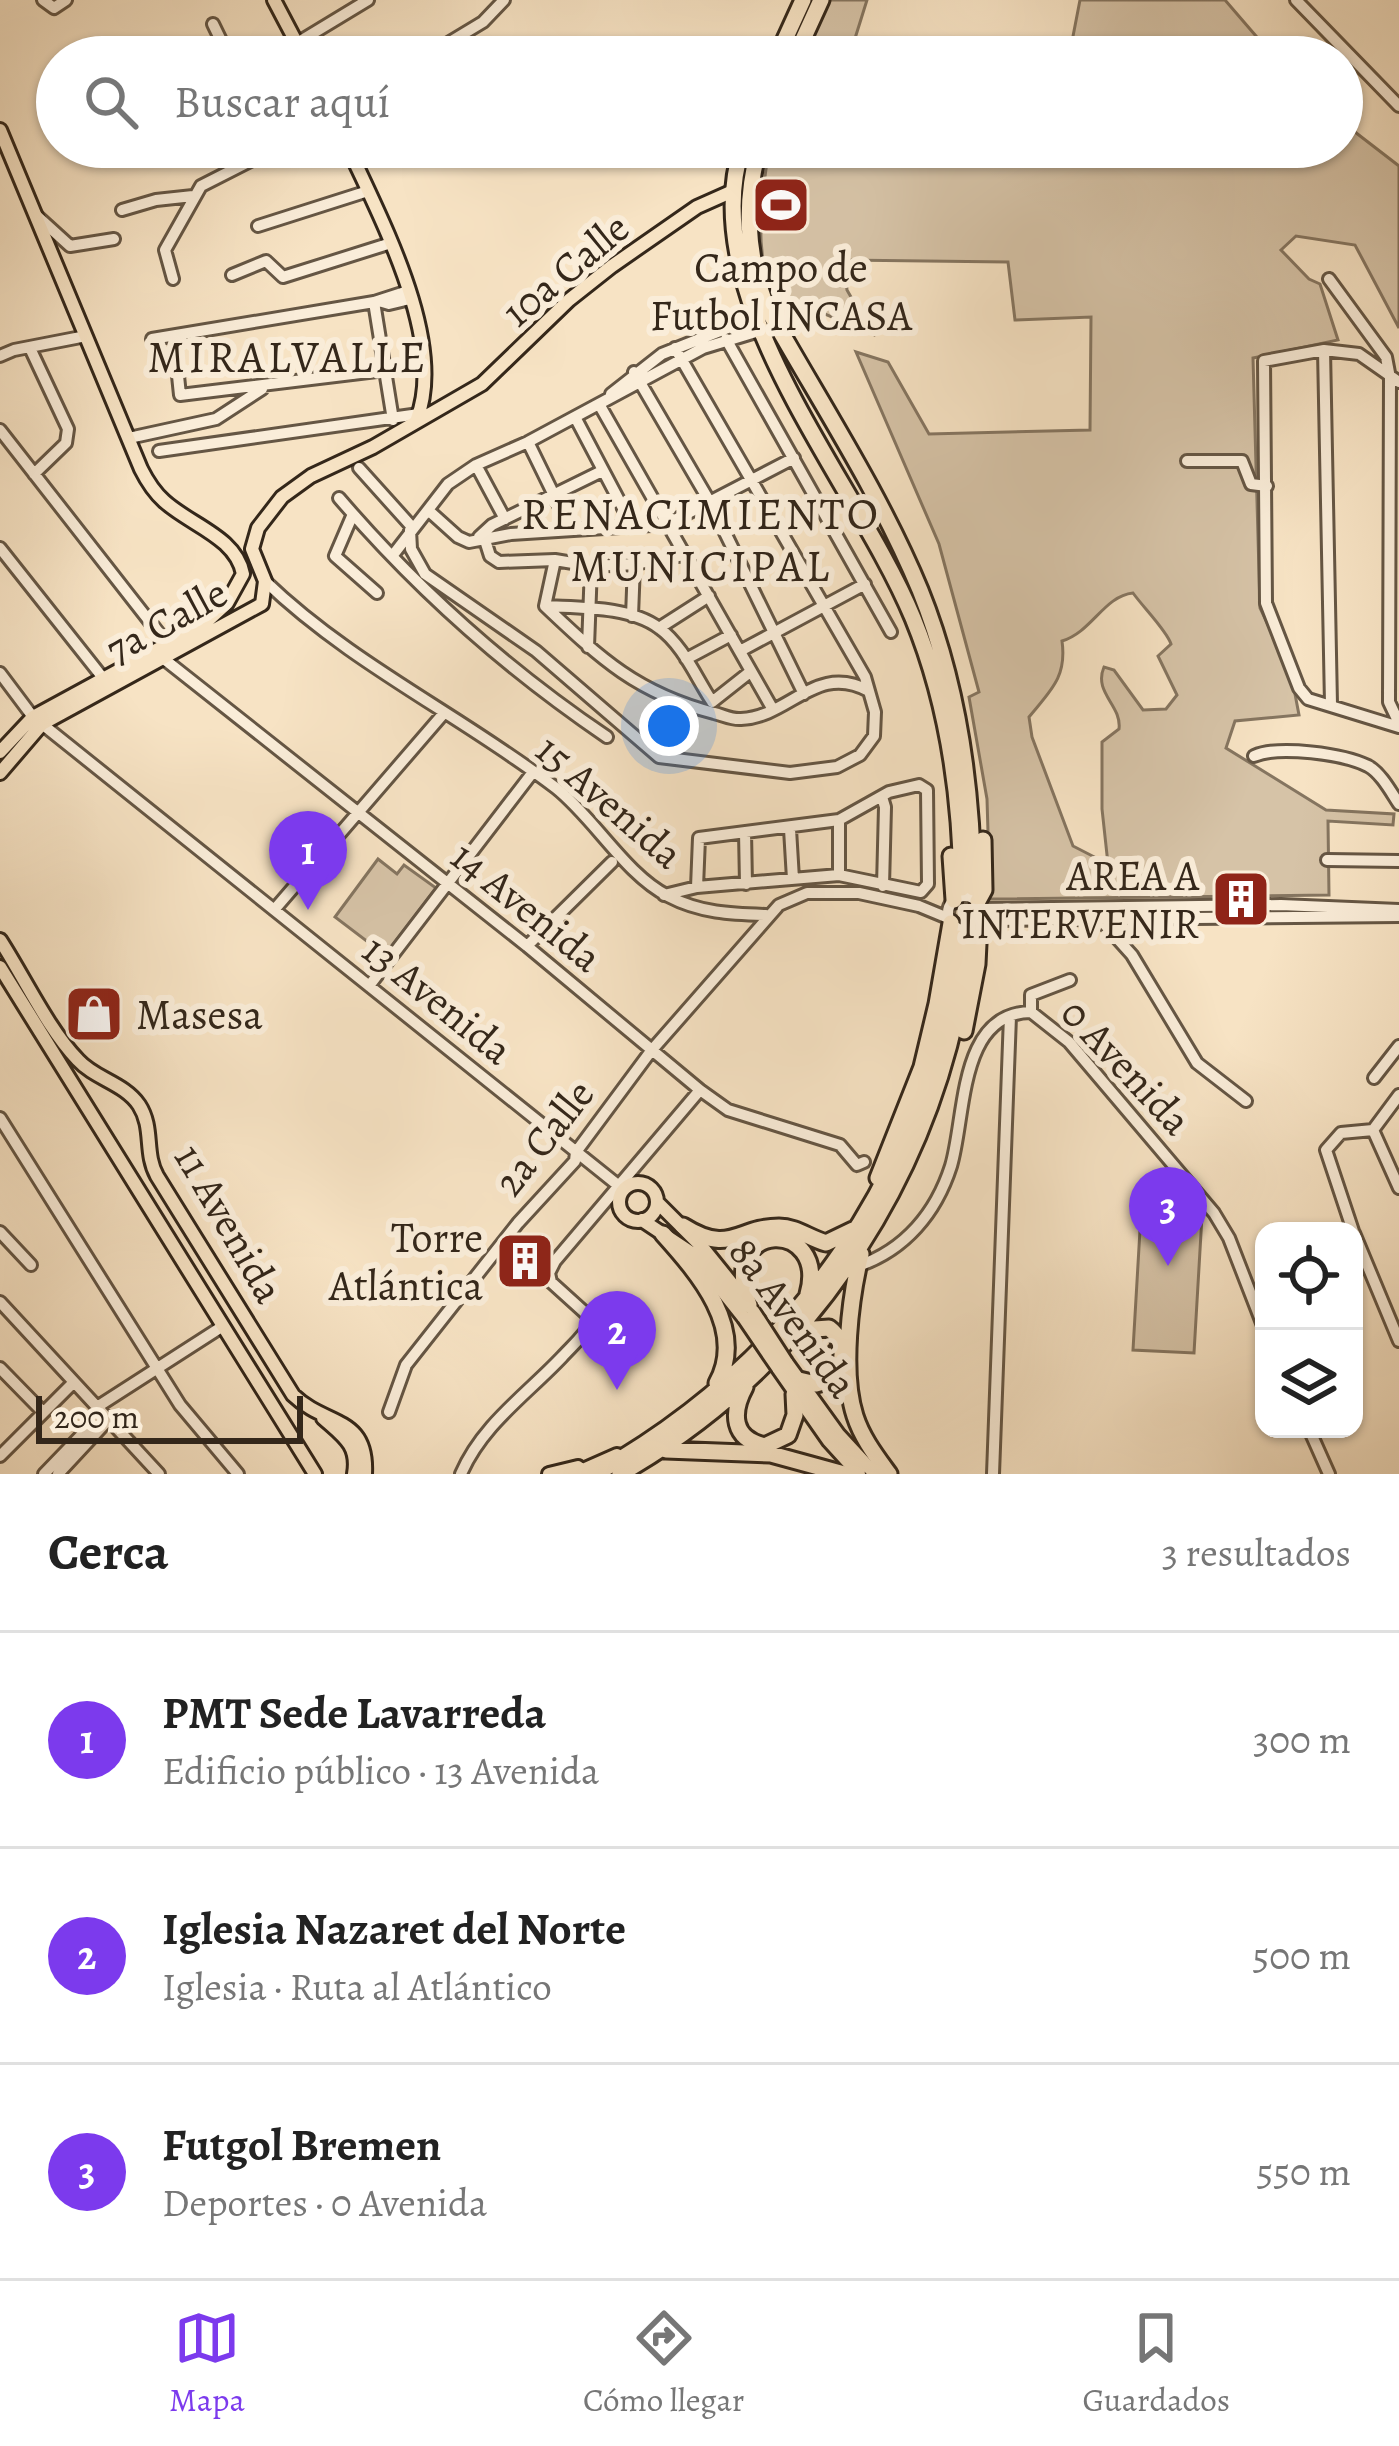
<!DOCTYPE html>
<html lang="es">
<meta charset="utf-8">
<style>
:root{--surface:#fff;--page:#f6f6f6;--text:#222;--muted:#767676;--line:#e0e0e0;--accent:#7c3aed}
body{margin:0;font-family:Alegreya,serif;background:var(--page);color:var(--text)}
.controls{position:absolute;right:36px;bottom:36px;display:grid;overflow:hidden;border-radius:24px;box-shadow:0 3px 9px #0004}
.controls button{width:108px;height:108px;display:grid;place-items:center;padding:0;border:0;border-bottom:3px solid var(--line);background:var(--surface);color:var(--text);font:60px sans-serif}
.scale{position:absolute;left:36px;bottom:30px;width:267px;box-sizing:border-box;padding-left:12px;border:6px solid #34271a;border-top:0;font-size:33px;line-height:42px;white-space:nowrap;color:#34271a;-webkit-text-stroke:9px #faedd9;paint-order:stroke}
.you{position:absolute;left:669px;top:726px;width:42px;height:42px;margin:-30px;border:9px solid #fff;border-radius:50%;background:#1a73e8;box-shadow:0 0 0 18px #1a73e833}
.badge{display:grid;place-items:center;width:78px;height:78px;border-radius:50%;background:var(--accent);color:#fff;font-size:39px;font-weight:700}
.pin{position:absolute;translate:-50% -99px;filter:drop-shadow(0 3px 6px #0008)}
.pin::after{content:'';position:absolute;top:63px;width:42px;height:36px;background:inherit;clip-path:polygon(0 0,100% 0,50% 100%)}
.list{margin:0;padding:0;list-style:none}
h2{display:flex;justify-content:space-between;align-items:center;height:156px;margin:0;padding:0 48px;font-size:51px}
h2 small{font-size:39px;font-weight:400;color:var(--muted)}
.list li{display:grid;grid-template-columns:78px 1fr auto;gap:36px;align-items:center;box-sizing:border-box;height:216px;padding:0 48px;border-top:3px solid var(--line)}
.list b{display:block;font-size:45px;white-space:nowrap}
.list p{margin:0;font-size:39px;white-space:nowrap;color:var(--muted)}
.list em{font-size:39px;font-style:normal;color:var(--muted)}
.icon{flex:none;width:66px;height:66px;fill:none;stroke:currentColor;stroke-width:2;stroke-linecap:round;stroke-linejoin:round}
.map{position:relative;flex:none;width:1399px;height:1474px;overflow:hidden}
.search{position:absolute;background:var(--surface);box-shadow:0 3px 9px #0004;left:36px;right:36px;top:36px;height:132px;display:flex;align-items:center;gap:30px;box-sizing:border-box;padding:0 42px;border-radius:66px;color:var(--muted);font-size:45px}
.sheet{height:804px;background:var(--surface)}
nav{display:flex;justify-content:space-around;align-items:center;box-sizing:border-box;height:168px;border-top:3px solid var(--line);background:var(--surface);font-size:33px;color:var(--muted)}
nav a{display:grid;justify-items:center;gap:6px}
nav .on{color:var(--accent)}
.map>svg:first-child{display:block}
.green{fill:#d6c3a7;stroke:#857560;stroke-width:3;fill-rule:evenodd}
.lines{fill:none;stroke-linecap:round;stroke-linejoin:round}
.highway-tunnel{stroke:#d0bda2;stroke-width:15;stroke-dasharray:15 8;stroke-linecap:butt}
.minor-casing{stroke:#655644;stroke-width:16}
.major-casing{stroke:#34271a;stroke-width:18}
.highway-casing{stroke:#34271a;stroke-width:21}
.minor{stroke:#faedd9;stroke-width:10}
.major{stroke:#f7e3c4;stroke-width:12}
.highway{stroke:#f7e3c4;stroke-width:15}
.major-bridge-casing{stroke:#34271a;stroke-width:18;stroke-linecap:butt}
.major-bridge{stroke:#f7e3c4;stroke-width:12}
.labels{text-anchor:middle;stroke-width:12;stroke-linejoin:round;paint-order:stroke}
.poi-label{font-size:42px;fill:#34271a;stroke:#faedd9;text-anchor:end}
.street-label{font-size:42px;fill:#34271a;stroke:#faedd9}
.neighbourhood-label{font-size:45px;letter-spacing:3px;fill:#34271a;stroke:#faedd9}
</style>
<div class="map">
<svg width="1399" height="1474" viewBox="0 0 1399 1474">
<rect width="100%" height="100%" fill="#f7e3c4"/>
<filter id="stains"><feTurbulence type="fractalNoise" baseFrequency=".00167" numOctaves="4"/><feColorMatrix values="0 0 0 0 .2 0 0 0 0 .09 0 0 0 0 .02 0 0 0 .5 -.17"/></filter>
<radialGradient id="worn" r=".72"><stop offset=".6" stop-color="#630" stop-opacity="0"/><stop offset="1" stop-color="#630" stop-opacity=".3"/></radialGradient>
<!-- green -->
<path class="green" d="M828 0H867L852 48 856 57H802Z
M1080 0H1225L1274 57H1069Z
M1342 122 1399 166V328L1355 245 1296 236 1281 250 1309 279 1320 284 1338 340 1253 358 1260 608 1291 673 1299 715 1235 721 1226 748 1326 810 1394 814 1393 825 1328 821 1329 895 990 899 987 799 969 697 979 692 939 544 856 352 888 362 929 434 1090 430 1091 317 1015 320 1008 262 844 260 847 290 872 334 770 291C754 238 762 200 769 147H1342ZM1133 593C1143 607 1167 631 1171 644L1158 656 1177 695 1166 709 1143 710 1114 670 1104 667C1093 693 1122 705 1119 729L1102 742V809L1108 864 1073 846 1032 737 1029 717C1051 690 1067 677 1062 641 1092 632 1104 596 1133 593Z
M378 859 397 874 404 865 436 888 385 955 335 917Z
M1141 1213 1202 1216 1194 1353 1133 1350Z"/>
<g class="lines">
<!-- highway-tunnel -->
<path class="highway-tunnel" d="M958 938 962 888
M969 938 973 888"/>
<defs>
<path id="minor" d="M43 0 54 8 66 0
M1296 0 1399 106
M213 24 229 57
M297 43 368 0
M425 57 483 22 504 0
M122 210 156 200 193 196
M37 216 70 246 114 239
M258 226 368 191
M232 275 266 261 283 277 391 243
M173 279 165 250 201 186 258 157 287 147
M1329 279 1386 357 1390 378 1389 702 1399 723
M379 301 389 304 410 299
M374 302 393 420
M174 337 180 395 385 370
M152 339 374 302 408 291
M726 339 891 632
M30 348 68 429 66 443 34 474
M1324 350 1331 704
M0 356 14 350 86 336
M634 372 711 504 804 694
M1399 382 1359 354 1324 350 1264 361 1266 603 1299 688 1308 699 1399 727
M611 394 662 354 735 325 753 314
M599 404 772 708
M575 417 633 527
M0 430 168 645
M129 438 216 419 262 389
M528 442 571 530
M159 451 419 414
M1187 461H1242L1251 484 1267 486
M476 465 505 519
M359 468 412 527
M339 498C417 589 508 670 607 737
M428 510 458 537 469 542 511 534 667 524 794 458
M353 514 335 556 377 593
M410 530 411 549 425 574 536 651 659 757 790 773 837 767 860 755 874 736 875 712 865 677 675 348
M479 537 492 525 602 471
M484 537 490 556 499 562 555 560 591 566 634 564 684 555
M0 548 103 678
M393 555 448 484 476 465 528 442 703 348 759 331
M265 581C351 664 462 716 556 788 594 818 626 875 668 896 700 913 731 914 766 915
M545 606C601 659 637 693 714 713 723 715 732 720 741 719 790 717 816 662 869 691
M545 606C579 608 630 606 659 628 682 644 696 677 711 700
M545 606 555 560
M632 616 634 564
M659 628 709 596
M588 647 591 566
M740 651 865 584
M164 659 527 946 700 1090 728 1110 840 1145 857 1165 864 1162
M686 659 731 635
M0 673 33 717
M712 702 750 672
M42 724 624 1190
M1254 756C1279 745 1344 754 1368 766 1381 773 1391 792 1399 804
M882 797 885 807 883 886
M790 829 793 879
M745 832 746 884
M1327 860 1399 861
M839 875V820
M664 895 697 887 839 875 921 892 928 884 927 790 919 785 889 792 839 820 699 838 697 887
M948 913a17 17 0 1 1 34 0a17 17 0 1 1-34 0Z
M982 909 1281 905 1399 910
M274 910 444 713
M1097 916 1132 955 1197 1063 1246 1101
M981 920 1399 916
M527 946 612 862
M369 986 533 772
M1031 1012V995L1070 980
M1374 1078 1399 1046
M0 1118 180 1405 238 1474
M1373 1130 1399 1188
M1373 1130 1399 1095
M1353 1231 1326 1150 1341 1133 1373 1130
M0 1232 31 1265
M1354 1233 1399 1341
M858 1266C905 1250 936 1213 951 1166 966 1116 958 1013 1031 1012L1069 1042 1214 1213 1229 1238 1264 1328
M0 1302 159 1474
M0 1368 43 1412
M389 1412 406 1365 518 1223 575 1161 576 1152 651 1051 779 905 807 893H859L919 906 948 918
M1309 1429 1329 1474
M0 1456 73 1383
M44 1474 96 1420 97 1407 223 1326
M58 1474 109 1419
M461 1474C482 1425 526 1395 562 1357 573 1345 586 1334 593 1320L551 1282 549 1273 555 1261 700 1090
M993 1474 1010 1016"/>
<path id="major" d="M274 0 304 57
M0 130 141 469C147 481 154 492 164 501 190 525 236 537 243 574L227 603 204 624 33 717 0 752
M348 147C380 218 447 341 417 419
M0 773 42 724 262 604 265 581 252 549 258 528 282 497 311 476 373 447 482 384 569 300 612 266 697 207 733 191
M0 940C24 977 48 1029 78 1060 95 1079 124 1083 139 1105 154 1128 144 1153 157 1176L293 1395C326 1427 368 1415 365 1474
M0 967 315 1474
M619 1202a19 19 0 1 1 38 0a19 19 0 1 1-38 0Z
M657 1202 703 1248 749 1305
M642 1220 693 1254 744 1318
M786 1362 838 1434 875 1474
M778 1368 829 1441 859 1474
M323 1418C343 1436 359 1445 354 1474
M549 1474 578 1467
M574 1474 617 1455"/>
<path id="highway" d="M777 57 803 0
M795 57 821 0
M742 147C693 299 856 480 913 618 948 703 961 796 962 888
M759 147C744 203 746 252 766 306 818 399 879 491 920 590 958 684 972 788 973 888
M951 856 954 900
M978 901 984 890 983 840
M964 1031 977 964 979 923
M878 1178 922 1067 937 1004 951 923
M683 1226C731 1256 737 1227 779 1227 796 1227 809 1238 826 1243L853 1230
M663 1234C698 1273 747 1329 717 1383
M861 1254C850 1298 841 1373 855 1416 862 1438 876 1456 889 1474
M749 1305C718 1217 829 1220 808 1294
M795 1339 815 1329 829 1328C846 1341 846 1365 831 1380L816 1384 799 1380
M745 1387C731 1413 732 1439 765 1446L788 1435 795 1415 794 1394
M666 1450 771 1454 844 1474
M595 1474C799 1359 930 1171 958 938
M620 1474C817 1361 943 1164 969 938"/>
</defs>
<!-- minor casing -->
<use href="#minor" class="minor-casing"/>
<!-- major casing -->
<use href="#major" class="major-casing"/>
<!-- highway casing -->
<use href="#highway" class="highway-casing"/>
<!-- minor -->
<use href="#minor" class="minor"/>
<!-- major -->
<use href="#major" class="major"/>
<!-- highway -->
<use href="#highway" class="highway"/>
<defs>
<path id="major-bridge" d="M753 1311 786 1362
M744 1318 778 1368"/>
</defs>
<!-- major-bridge casing -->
<use href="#major-bridge" class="major-bridge-casing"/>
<!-- major-bridge -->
<use href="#major-bridge" class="major-bridge"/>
</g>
<!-- icons -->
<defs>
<symbol id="stadium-square" viewBox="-11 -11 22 22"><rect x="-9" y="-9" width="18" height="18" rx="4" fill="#8f2418" stroke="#faedd9"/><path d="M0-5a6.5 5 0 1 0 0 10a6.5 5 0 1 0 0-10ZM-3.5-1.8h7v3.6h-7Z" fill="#fff"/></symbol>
<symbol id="building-square" viewBox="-11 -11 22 22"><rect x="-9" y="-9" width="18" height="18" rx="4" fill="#8f2418" stroke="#faedd9"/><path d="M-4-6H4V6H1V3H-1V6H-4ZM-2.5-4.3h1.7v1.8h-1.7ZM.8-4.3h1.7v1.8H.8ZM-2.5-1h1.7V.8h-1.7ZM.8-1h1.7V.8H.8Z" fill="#fff"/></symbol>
<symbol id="shop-square" viewBox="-11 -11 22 22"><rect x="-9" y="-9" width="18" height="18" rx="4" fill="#8f2418" stroke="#faedd9"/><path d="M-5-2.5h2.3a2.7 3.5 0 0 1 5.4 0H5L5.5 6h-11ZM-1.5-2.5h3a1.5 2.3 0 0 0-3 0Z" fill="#fff"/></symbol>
</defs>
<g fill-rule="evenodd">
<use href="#stadium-square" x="748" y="172" width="66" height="66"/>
<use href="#building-square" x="1208" y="866" width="66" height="66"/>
<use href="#shop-square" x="61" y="981" width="66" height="66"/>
<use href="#building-square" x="492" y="1228" width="66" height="66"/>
</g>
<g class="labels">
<!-- poi labels -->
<g class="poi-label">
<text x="781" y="282" text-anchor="middle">Campo de<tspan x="781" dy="48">Futbol INCASA</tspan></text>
<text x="1199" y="890">AREA A<tspan x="1199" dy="48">INTERVENIR</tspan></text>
<text x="136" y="1029" text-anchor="start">Masesa</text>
<text x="483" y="1252">Torre<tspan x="483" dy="48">Atlántica</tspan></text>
</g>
<!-- street labels -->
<g class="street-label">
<text transform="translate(565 269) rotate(-40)" y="15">10a Calle</text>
<text transform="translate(166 620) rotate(-29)" y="15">7a Calle</text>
<text transform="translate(610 801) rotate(41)" y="15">15 Avenida</text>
<text transform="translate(527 906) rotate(39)" y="15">14 Avenida</text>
<text transform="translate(438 999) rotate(39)" y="15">13 Avenida</text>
<text transform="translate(1127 1066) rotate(47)" y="15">0 Avenida</text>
<text transform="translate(543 1137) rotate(-52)" y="15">2a Calle</text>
<text transform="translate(230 1223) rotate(60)" y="15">11 Avenida</text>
<text transform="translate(794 1317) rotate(54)" y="15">8a Avenida</text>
</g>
<!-- neighbourhood labels -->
<g class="neighbourhood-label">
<text x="288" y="372">MIRALVALLE</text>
<text x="701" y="529">RENACIMIENTO<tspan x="701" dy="52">MUNICIPAL</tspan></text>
</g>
</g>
<rect width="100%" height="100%" filter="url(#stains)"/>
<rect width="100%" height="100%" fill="url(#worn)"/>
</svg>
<div class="controls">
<button><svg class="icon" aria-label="locate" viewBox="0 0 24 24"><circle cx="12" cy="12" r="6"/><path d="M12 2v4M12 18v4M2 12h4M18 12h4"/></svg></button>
<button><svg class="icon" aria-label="layers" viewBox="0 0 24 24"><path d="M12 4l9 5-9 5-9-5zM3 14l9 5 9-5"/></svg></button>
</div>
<div class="scale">200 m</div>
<div class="you"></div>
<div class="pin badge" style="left:308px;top:910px">1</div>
<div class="pin badge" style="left:617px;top:1390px">2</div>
<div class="pin badge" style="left:1168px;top:1266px">3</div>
<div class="search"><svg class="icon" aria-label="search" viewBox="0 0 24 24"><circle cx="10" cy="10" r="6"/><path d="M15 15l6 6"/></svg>Buscar aquí</div>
</div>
<section class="sheet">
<h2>Cerca<small>3 resultados</small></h2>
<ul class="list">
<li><span class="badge">1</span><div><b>PMT Sede Lavarreda</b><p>Edificio público · 13 Avenida</p></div><em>300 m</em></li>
<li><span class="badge">2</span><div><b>Iglesia Nazaret del Norte</b><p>Iglesia · Ruta al Atlántico</p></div><em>500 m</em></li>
<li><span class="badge">3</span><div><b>Futgol Bremen</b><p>Deportes · 0 Avenida</p></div><em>550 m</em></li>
</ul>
</section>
<nav>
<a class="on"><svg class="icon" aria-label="map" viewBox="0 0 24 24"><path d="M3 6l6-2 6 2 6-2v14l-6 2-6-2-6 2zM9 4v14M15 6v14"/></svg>Mapa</a>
<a><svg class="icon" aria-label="directions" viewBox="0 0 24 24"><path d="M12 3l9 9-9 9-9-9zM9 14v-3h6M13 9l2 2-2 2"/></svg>Cómo llegar</a>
<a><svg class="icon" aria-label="saved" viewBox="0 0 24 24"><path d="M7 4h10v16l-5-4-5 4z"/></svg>Guardados</a>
</nav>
